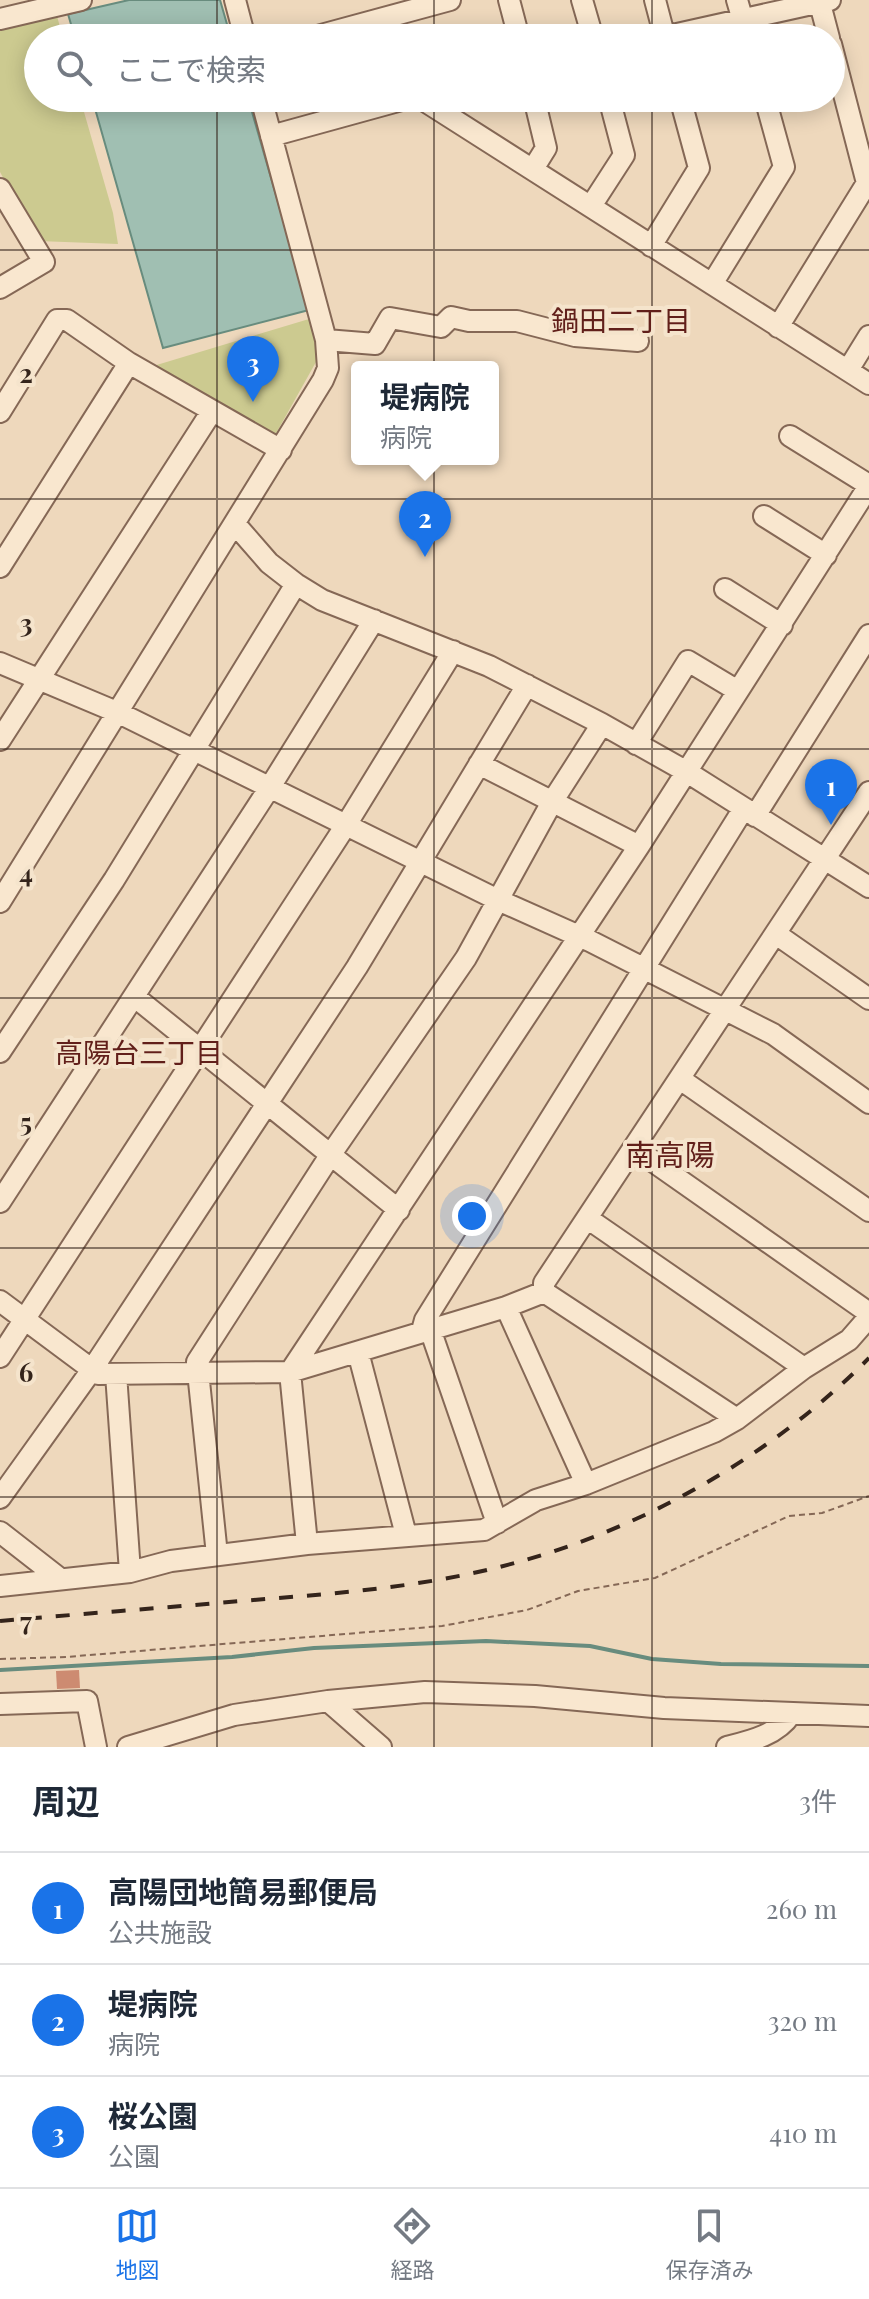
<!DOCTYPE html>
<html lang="ja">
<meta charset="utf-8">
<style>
:root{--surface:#fff;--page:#f6f6f7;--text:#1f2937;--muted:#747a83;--line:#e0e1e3;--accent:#1a73e8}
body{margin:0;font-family:"Playfair Display","Noto Sans JP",serif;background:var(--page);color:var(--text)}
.you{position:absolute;left:472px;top:1216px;width:28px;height:28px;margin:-20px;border:6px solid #fff;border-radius:50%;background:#1a73e8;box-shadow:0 0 0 12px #1a73e833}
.badge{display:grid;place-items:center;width:52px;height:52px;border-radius:50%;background:var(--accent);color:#fff;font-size:26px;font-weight:700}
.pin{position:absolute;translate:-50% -66px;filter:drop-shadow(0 2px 4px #0008)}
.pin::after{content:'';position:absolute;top:42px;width:28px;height:24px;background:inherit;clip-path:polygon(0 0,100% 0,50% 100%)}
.popup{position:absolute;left:351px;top:361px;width:148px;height:104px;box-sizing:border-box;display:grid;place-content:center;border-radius:8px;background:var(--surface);filter:drop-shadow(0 2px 6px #0005);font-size:26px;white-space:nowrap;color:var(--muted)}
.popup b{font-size:30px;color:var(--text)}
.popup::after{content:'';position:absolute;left:50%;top:100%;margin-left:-16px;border:16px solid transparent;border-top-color:var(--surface)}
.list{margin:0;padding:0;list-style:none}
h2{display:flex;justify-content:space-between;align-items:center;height:104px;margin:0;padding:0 32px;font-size:34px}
h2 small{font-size:26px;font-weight:400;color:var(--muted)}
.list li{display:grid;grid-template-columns:52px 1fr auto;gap:24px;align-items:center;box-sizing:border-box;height:112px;padding:0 32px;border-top:2px solid var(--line)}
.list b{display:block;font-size:30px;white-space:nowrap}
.list p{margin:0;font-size:26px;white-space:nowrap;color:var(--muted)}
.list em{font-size:26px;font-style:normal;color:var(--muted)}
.icon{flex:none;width:44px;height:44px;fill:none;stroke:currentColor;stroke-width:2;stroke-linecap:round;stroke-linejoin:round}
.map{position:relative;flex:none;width:869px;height:1747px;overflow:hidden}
.search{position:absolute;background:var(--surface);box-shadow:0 4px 20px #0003;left:24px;right:24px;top:24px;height:88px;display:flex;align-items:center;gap:20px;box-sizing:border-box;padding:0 28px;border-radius:44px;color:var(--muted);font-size:30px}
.sheet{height:440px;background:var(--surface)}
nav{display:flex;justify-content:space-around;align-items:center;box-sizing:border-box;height:112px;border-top:2px solid var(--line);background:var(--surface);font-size:22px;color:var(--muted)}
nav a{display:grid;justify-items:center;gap:4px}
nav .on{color:var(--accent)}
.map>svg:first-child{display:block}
.green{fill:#ccca90}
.water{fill:#a0bfb2;stroke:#688c7e;stroke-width:2}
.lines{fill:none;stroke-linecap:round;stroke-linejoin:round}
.stream{stroke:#688c7e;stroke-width:4}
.building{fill:#cd8b71}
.minor-casing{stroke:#856856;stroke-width:24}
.path{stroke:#856856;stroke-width:2;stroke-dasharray:6 4;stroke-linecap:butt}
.minor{stroke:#f9e7cf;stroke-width:20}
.rail{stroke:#34241b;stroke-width:4;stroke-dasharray:14 14;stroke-linecap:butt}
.grid{fill:none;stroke:#34241b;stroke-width:2;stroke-opacity:0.55}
.labels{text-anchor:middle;stroke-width:8;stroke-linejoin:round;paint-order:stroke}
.neighbourhood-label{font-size:28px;fill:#611f1a;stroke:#f5e4cc}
.quarter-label{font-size:30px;fill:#611f1a;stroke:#f5e4cc}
.grid-label{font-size:26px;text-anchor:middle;font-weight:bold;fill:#34241b;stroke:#f5e4cc;stroke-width:8;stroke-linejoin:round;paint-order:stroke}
</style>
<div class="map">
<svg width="869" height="1747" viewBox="0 0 869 1747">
<rect width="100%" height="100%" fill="#eed8bc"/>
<!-- green -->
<path class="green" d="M57 16 63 38H38V98H80L113 213 118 244 38 241 0 172V25Z
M309 319 317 352 316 362 274 437 150 367Z"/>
<!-- water -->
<path class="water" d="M129 0H220L231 38H75L68 14Z
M92 98H248L309 310 163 348Z"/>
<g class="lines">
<!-- stream -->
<path class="stream" d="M0 1670 232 1657 314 1648 486 1641 590 1646 652 1659 721 1664 869 1666"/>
</g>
<!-- building -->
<path class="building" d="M79 1670 80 1688 57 1689 56 1671Z"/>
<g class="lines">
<defs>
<path id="minor" d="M235 0 245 38
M509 0 519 38
M582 0 593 38
M655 0 665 38
M737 0 748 38
M819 0 829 38
M0 19 81 0
M310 38 450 0
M659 38 830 0
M420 98 869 384
M271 136 409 98
M533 169 546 148 534 98
M0 189 44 262 0 288
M591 206 624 155 609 98
M651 246 699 168 680 98
M712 284 784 167 765 98
M778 327 867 183 831 44
M326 340 375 344 390 318 441 327 451 317 469 321H517L575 336 638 341
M848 370 869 336
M0 412 57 320H67L129 363
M790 436 869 485
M764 516 826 555
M235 524 269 563 296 584 322 600 489 666 602 724 687 772 869 887
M0 567 129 363 281 450
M725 589 782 625
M0 663 119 713 496 899 590 941 773 1034 869 1103
M0 740 212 411
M636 744 688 661 738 691
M479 764 639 846
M755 816 869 635
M0 902 323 380 328 368 326 340 261 98
M776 934 869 999
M135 997 399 1210
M0 1052 114 880 296 584
M680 1079 869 1211
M634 1148 869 1313
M0 1202 270 787 374 620
M587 1218 804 1368
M544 1292V1283L869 792
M544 1292 737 1419
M0 1301 98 1374 290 1372 506 1307 544 1292
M506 1307 586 1484
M430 1329 497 1523
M422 1331 425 1320 744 808
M358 1352 406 1535
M0 1357 346 825 453 651
M116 1374 130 1572
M0 1498 91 1371 357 967 527 685
M0 1532 59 1578
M307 1544 290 1372 639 846 869 486
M217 1555 197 1362 331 1154 466 958 552 802 602 724
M0 1586 130 1572 171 1561 307 1544 484 1530 536 1500 586 1484 714 1432 737 1419 804 1368 849 1340 869 1317
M328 1701 381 1747
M0 1704 87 1701 96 1747
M128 1747 234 1715 328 1701 425 1692 535 1696 664 1708 869 1716
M727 1747C751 1741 777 1735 791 1714"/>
</defs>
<!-- minor casing -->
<use href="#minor" class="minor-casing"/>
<!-- path -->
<path class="path" d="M0 1659 66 1657 442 1626 527 1610 578 1591 655 1578 789 1516 822 1513 869 1496"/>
<!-- minor -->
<use href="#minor" class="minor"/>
<!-- rail -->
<path class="rail" d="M0 1621C80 1614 161 1608 241 1601 316 1595 390 1590 464 1575 614 1545 761 1467 869 1358"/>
</g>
<!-- grid -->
<path class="grid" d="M217 0V38M434 0V38M652 0V38M217 98V1747M434 98V1747M652 98V1747M0 250H869M0 499H869M0 749H869M0 998H869M0 1248H869M0 1497H869"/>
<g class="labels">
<!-- neighbourhood labels -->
<g class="neighbourhood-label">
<text x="621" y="331">鍋田二丁目</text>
<text x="139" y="1063">高陽台三丁目</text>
</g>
<!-- quarter labels -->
<g class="quarter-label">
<text x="670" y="1166">南高陽</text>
</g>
</g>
<g class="grid-label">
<text x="26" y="383">2</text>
<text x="26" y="633">3</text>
<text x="26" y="883">4</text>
<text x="26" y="1132">5</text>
<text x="26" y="1382">6</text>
<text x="26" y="1631">7</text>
</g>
</svg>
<div class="you"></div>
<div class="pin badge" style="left:831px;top:825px">1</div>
<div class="pin badge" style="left:425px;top:557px">2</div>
<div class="popup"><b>堤病院</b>病院</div>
<div class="pin badge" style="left:253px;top:402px">3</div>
<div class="search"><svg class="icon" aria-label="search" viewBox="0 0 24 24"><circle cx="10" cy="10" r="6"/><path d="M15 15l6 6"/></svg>ここで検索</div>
</div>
<section class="sheet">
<h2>周辺<small>3件</small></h2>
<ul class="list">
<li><span class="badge">1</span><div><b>高陽団地簡易郵便局</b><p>公共施設</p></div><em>260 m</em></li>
<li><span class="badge">2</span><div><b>堤病院</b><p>病院</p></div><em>320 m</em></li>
<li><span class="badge">3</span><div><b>桜公園</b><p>公園</p></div><em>410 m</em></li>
</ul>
</section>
<nav>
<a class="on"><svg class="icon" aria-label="map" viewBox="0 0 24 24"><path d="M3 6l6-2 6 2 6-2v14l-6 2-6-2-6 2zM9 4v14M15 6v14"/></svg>地図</a>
<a><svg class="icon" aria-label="directions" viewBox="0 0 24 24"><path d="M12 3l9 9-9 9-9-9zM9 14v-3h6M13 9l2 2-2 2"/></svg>経路</a>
<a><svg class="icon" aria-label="saved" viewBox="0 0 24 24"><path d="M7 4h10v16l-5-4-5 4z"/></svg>保存済み</a>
</nav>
